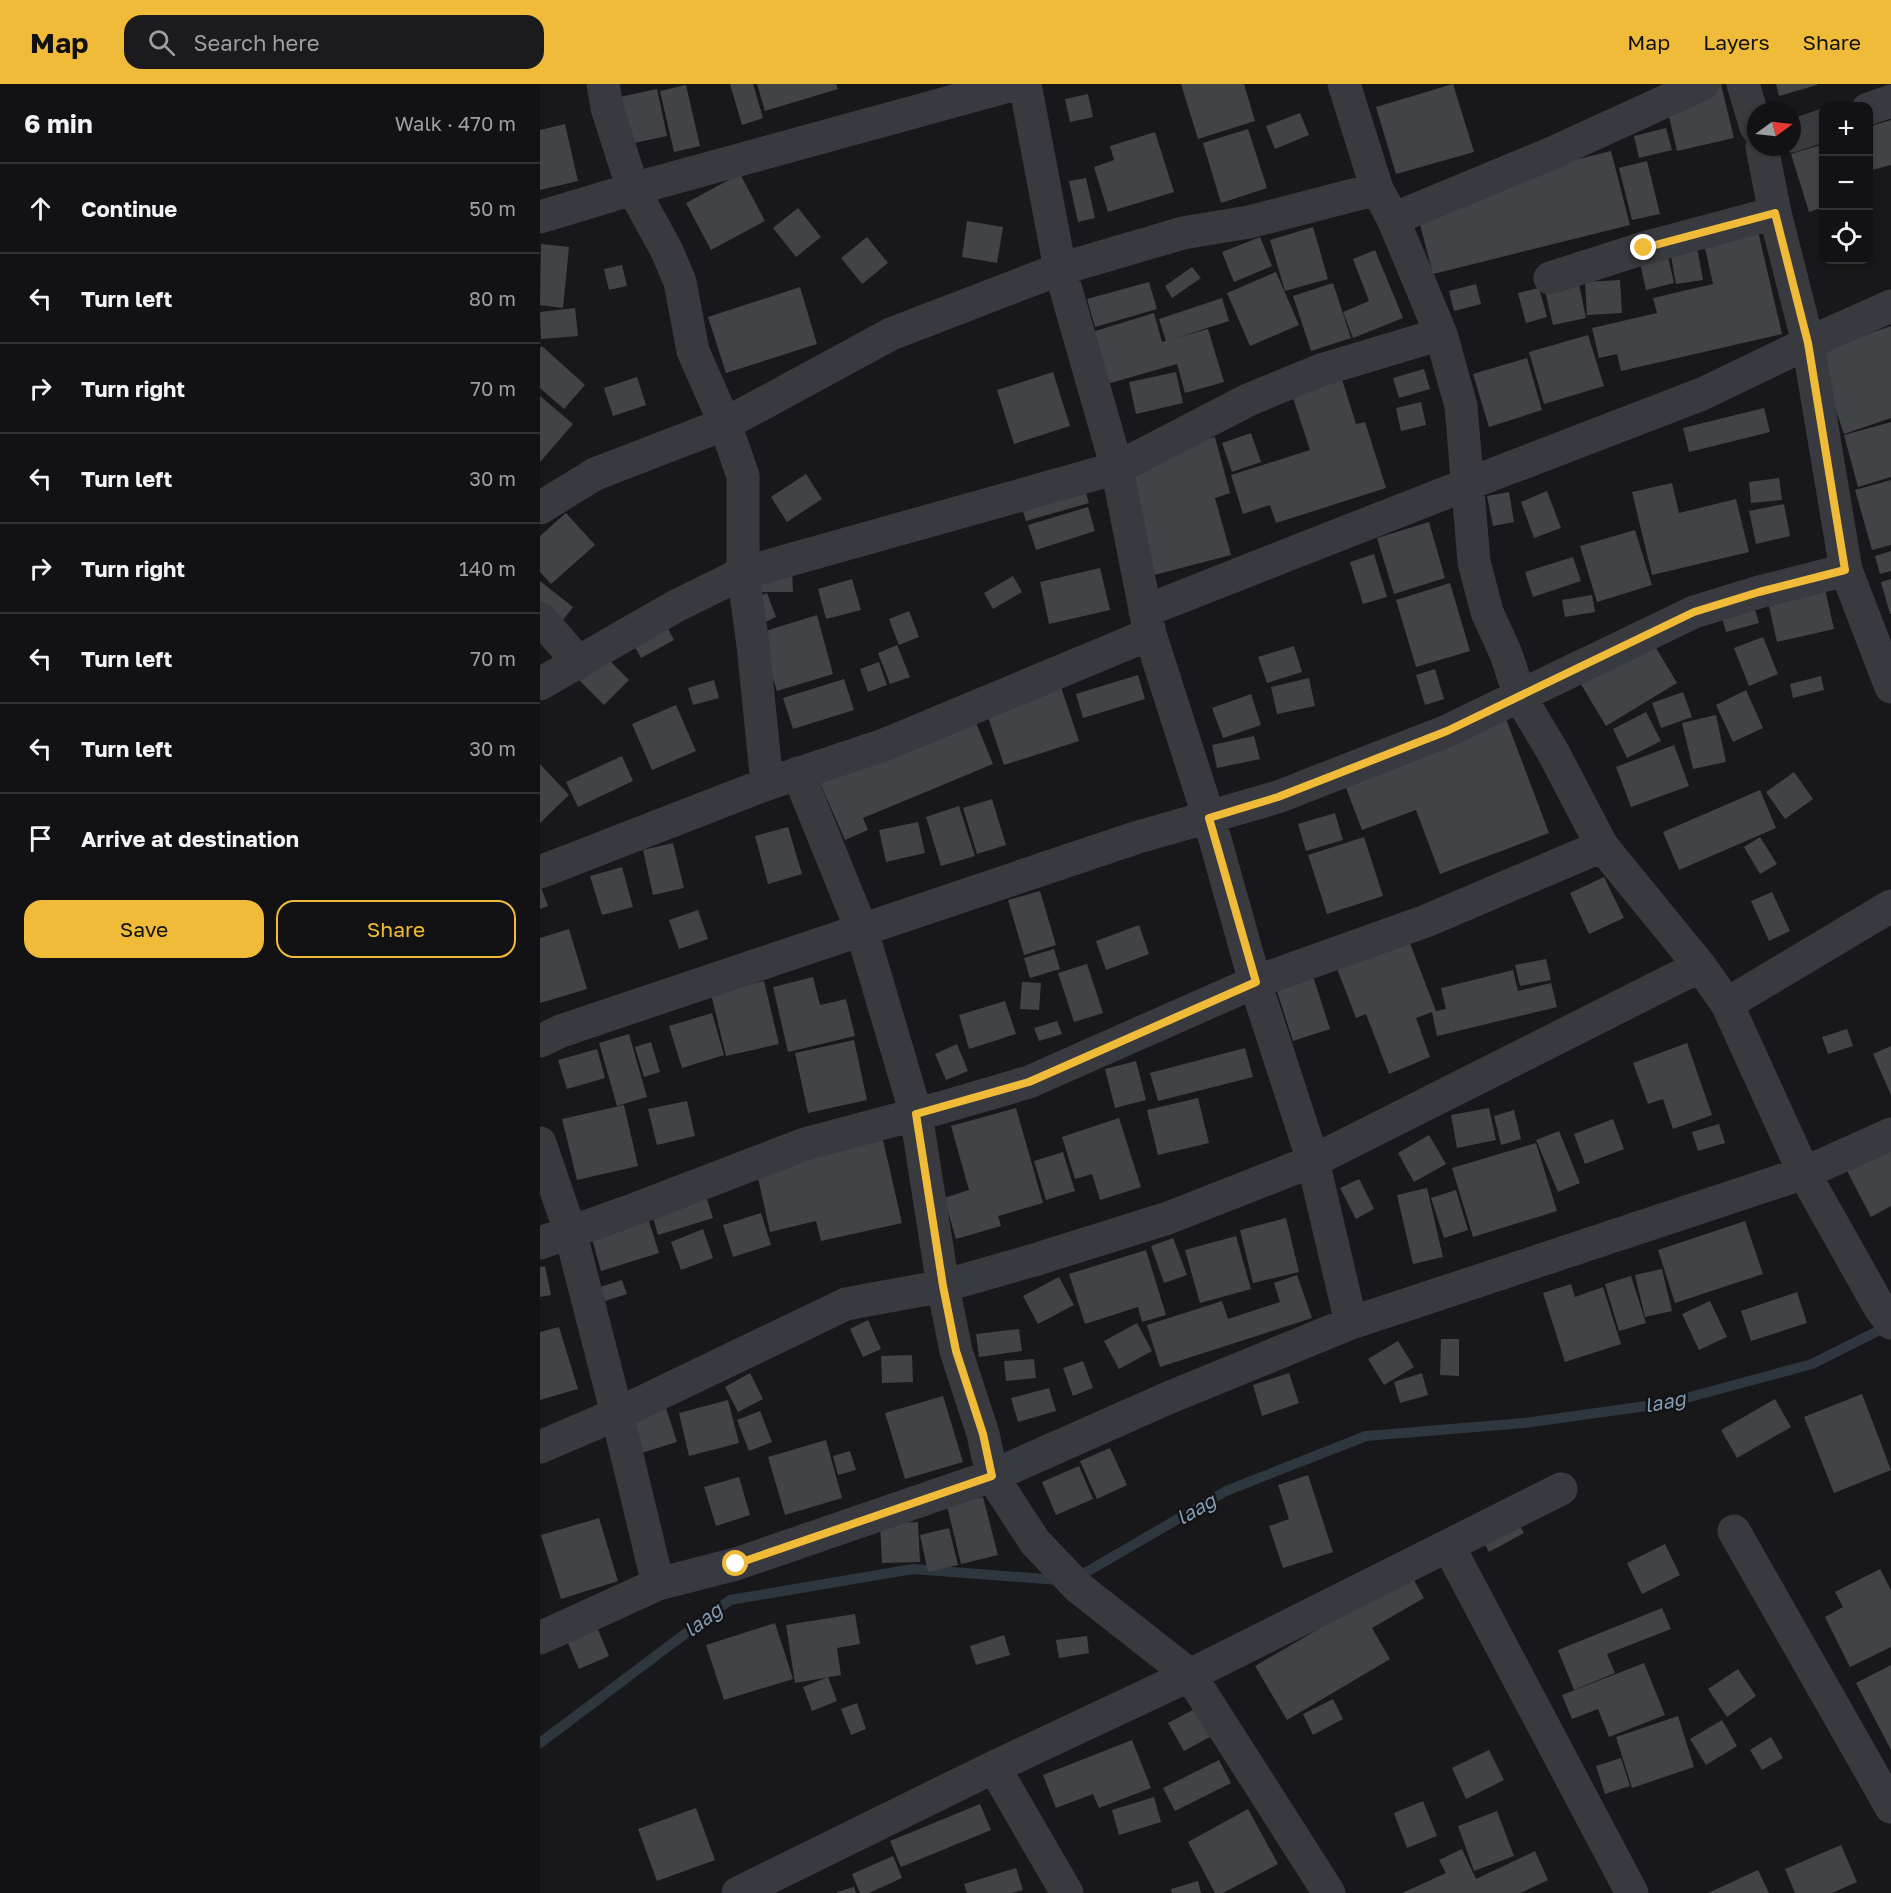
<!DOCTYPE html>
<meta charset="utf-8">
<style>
:root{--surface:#121214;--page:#1b1b1d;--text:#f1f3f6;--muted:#9c9ea0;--line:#313234;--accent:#f0bb39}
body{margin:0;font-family:"Golos Text",sans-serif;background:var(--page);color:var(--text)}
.controls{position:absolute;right:18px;top:18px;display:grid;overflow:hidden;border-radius:12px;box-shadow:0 2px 4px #0004}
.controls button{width:54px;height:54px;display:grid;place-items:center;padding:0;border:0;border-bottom:2px solid var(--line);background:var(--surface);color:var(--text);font:30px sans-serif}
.compass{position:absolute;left:1207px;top:18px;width:54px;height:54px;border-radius:50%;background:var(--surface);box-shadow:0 2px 4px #0004;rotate:75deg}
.stop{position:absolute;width:18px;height:18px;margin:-14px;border:4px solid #f0bb39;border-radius:50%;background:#fff}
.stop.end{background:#f0bb39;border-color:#fff;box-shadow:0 2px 6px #0008}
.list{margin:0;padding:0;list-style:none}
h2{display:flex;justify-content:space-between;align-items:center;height:78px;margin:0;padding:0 24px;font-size:26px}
h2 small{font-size:20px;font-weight:400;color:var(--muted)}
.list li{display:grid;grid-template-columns:39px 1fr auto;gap:18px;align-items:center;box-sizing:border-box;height:90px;padding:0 24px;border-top:2px solid var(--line)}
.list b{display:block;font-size:22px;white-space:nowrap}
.list em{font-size:20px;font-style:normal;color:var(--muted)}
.actions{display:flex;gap:12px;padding:18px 24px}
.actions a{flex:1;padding:14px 0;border:2px solid var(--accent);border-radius:18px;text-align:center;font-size:21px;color:var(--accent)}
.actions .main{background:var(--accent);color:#111}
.icon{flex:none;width:33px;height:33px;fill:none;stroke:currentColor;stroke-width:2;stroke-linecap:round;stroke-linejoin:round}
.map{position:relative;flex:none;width:1351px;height:1809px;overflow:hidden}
header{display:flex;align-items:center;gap:36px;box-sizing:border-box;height:84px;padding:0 30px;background:var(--accent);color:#111}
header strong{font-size:28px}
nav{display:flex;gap:33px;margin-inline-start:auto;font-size:21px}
.search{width:420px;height:54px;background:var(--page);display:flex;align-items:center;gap:15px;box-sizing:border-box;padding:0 21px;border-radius:18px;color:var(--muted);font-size:22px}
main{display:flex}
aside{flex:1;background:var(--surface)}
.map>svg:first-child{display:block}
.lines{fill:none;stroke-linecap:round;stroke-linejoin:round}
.stream{stroke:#2e363e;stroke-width:10}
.building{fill:#424347}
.minor{stroke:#393a3f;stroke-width:33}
.route{stroke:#f0bb39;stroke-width:8}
.labels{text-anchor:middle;stroke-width:5;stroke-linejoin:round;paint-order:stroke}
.water-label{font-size:20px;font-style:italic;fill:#829ab4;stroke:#131315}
</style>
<header>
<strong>Map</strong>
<div class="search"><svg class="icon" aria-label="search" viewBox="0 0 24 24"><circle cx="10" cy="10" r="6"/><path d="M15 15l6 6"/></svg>Search here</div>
<nav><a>Map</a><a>Layers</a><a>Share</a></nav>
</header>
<main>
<aside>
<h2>6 min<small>Walk · 470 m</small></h2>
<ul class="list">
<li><svg class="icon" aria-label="ahead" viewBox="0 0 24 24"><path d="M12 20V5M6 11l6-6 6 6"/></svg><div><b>Continue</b></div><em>50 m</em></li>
<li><svg class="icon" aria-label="left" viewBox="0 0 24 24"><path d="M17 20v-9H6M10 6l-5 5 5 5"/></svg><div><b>Turn left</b></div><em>80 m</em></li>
<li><svg class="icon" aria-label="right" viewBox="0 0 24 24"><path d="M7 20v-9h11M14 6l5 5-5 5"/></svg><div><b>Turn right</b></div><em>70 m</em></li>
<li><svg class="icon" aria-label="left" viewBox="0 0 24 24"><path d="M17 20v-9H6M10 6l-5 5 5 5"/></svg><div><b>Turn left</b></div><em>30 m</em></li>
<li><svg class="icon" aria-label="right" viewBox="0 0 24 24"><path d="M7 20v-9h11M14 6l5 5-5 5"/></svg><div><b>Turn right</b></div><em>140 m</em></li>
<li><svg class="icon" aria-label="left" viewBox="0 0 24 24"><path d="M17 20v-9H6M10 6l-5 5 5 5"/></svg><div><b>Turn left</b></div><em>70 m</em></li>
<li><svg class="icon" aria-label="left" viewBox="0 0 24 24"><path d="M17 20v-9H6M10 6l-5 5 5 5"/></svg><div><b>Turn left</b></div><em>30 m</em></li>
<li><svg class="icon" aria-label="arrive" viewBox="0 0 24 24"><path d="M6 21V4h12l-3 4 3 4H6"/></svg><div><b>Arrive at destination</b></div></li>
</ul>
<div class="actions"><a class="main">Save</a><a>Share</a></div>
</aside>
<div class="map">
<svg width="1351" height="1809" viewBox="0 0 1351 1809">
<rect width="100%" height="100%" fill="#18181a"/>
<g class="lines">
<!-- stream -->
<path class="stream" d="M0 1659 190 1516 373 1485 531 1497 686 1407 826 1352 984 1339 1128 1319 1272 1280 1350 1241"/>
</g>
<!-- building -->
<path class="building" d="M190 0H213L223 34 202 41Z
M217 0H296L298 5 225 27Z
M641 0H704L715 37 658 55Z
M913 0 934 68 856 90 836 23Z
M1172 0H1181L1194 54 1137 67 1124 11Z
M1236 0H1277V1L1239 12Z
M146 1 160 62 134 68 120 7Z
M117 5 127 52 85 61 75 14Z
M548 10 553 33 530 38 525 15Z
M760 29 769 51 735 65 726 42Z
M1351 36V81L1328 87V43Z
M25 40 38 97 0 106V46Z
M1126 44 1132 66 1099 74 1094 52Z
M708 45 727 104 681 119 663 59Z
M615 48 634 108 568 128 554 83 574 76 570 62Z
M1284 60V123L1269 128 1251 70Z
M1071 67 1090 141 893 190 878 133 922 104Z
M1107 77 1120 130 1092 136 1079 84Z
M200 90 225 137 171 166 146 119Z
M546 94 555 134 538 138 529 97Z
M258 124 281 153 256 173 233 144Z
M1214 130 1242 250 1081 287 1077 270 1059 274 1052 244 1117 229 1113 214 1173 200 1160 142Z
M427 137 463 143 457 179 422 173Z
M773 143 788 195 745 207 730 156Z
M327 153 348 179 322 200 301 174Z
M720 153 732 182 694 198 682 168Z
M1125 159 1134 199 1106 206 1097 166Z
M1 160 29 163 23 224 0 221Z
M1157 163 1163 196 1136 200 1130 167Z
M835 166 863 234 813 254 803 228 829 217 813 175Z
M82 181 87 202 69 206 64 185Z
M652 183 661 194 632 214 625 202Z
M736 188 759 241 710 262 687 209Z
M1038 195 1046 234 1013 241 1004 202Z
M1080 196 1082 229 1047 231 1045 198Z
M609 198 617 225 555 243 547 215Z
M793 199 811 254 771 267 753 212Z
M936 200 941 220 914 227 909 207Z
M260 203 277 260 186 289 168 233Z
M999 204 1007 233 986 239 978 209Z
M682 214 689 237 636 254 668 245 684 298 645 309 637 280 567 300 552 248 614 229 622 258 626 257 619 235Z
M35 224 38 252 1 255 0 228Z
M1351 242V334L1304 350 1276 268Z
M1048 251 1064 302 1004 320 989 268Z
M2 262 45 301 24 325 0 304V264Z
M987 274 1002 326 949 343 933 290Z
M884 285 890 305 859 314 853 294Z
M513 288 530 342 474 360 457 306Z
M636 288 643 319 596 330 589 298Z
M800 289 816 340 825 338 846 404 736 439 730 421 703 430 691 391 770 366 750 305Z
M97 293 106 321 73 332 64 304Z
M0 312 33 340 0 378Z
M881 318 886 341 861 347 856 324Z
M1224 324 1230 348 1149 368 1143 344Z
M1351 338V393L1318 403 1304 351Z
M711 349 721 378 692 388 682 359Z
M675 353 690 409 675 414 691 471 614 491 584 378Z
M539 386 549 419 486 437 476 405Z
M266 390 282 415 247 438 231 413Z
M1239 394 1242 416 1211 419 1209 398Z
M1351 396V461L1332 466 1315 406Z
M1132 399 1139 429 1196 415 1209 468 1112 491 1092 408Z
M1007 407 1021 444 994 454 981 418Z
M969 408 974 438 953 442 947 412Z
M1244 420 1250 452 1216 460 1209 427Z
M548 423 555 447 496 466 488 441Z
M26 429 55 461 11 500 0 488V452Z
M889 438 905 494 854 510 837 454Z
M1095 446 1112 501 1057 518 1040 462Z
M1351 467V487L1340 490 1335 472Z
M834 470 847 513 823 520 810 478Z
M1033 473 1041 497 993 513 985 488Z
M560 484 570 526 509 540 500 498Z
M252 488 253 508H220V489Z
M473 492 482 508 453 525 444 509Z
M312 495 321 526 286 535 278 505Z
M1351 495V530H1350L1341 498Z
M1283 496 1294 545 1237 558 1226 509Z
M0 497 33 523 13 549 0 539Z
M910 499 930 567 876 583 856 516Z
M1209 506 1219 539 1186 548 1177 516Z
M227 509 236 533 221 540 211 516Z
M1052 511 1055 528 1025 533 1022 516Z
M117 524 134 556 101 574 83 542Z
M369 527 379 553 359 561 349 535Z
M277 531 293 590 237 607 219 549Z
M1107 549 1137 599 1066 642 1036 592Z
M1223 553 1238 590 1209 602 1194 564Z
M53 560 89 596 64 621 28 585Z
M357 561 370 593 350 600 338 569Z
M754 562 762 588 727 599 718 573Z
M339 578 347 601 328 608 320 585Z
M895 585 904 615 885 621 876 591Z
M598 591 605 615 543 634 536 610Z
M1281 592 1284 606 1253 614 1250 600Z
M769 594 775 622 737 630 731 603Z
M304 595 314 626 253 645 243 614Z
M174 596 179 614 153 621 148 604Z
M521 603 539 657 464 681 446 627Z
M1206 606 1223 644 1193 658 1176 621Z
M1143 608 1152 633 1121 644 1112 619Z
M711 610 721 641 683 654 672 624Z
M136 621 156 667 112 686 92 640Z
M1106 628 1121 657 1087 674 1073 645Z
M1176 631 1186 678 1153 685 1142 639Z
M434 634 453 680 323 734 328 746 305 756 280 699Z
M966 635 1009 749 900 790 876 726 822 746 803 696Z
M714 652 720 675 677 684 672 661Z
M1134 661 1149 702 1091 723 1076 683Z
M82 672 93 697 38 723 26 698Z
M0 680 29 711 0 739Z
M1254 688 1273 715 1245 735 1226 708Z
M1220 706 1236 744 1139 786 1123 748Z
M452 715 466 761 437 770 423 724Z
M419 722 435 772 401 782 386 733Z
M795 729 803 756 766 767 758 740Z
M378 738 385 769 346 778 339 746Z
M248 743 262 790 228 800 215 752Z
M824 753 843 812 787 830 768 771Z
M1220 753 1237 780 1220 790 1204 763Z
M133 759 144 804 113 811 103 766Z
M82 783 93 823 62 831 50 792Z
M1064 793 1084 834 1049 850 1030 809Z
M0 801 8 822 0 825Z
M500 807 516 861 484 871 468 816Z
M1232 808 1250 847 1229 857 1211 817Z
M158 826 168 855 139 865 129 836Z
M599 841 609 870 566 886 556 857Z
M29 845 47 905 0 919V854Z
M868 854 896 927 906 925 901 904 973 886 978 907 1011 899 1017 923 897 952 892 928 876 934 890 973 849 990 826 930 816 934 796 882Z
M514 865 520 885 490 894 484 874Z
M1006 875 1011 896 980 902 975 881Z
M547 880 563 929 534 938 518 889Z
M773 892 790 945 753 957 736 904Z
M273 893 280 921 306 915 315 952 248 968 233 903Z
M224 897 239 960 186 972 171 910Z
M482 898 501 899 499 926 480 925Z
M465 917 476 950 429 965 419 931Z
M172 929 184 971 142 984 129 942Z
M517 937 522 950 499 957 494 944Z
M1307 945 1313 962 1288 970 1282 953Z
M89 950 107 1013 77 1022 59 959Z
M314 956 327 1016 268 1029 255 969Z
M111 958 120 988 104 993 95 963Z
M1147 959 1172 1031 1133 1045 1123 1015 1108 1020 1093 979Z
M417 960 428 987 406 996 395 970Z
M1351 962V1011L1333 970Z
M705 964 713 993 618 1017 610 989Z
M57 965 65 994 27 1005 18 976Z
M596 977 606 1016 575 1024 565 985Z
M658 1014 669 1059 618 1071 607 1026Z
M147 1017 155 1052 117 1061 108 1025Z
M84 1021 98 1082 37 1096 22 1035Z
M476 1024 503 1119 458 1132 461 1142 416 1155 404 1114 429 1106 411 1042Z
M949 1024 956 1056 917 1064 911 1031Z
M974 1026 981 1055 961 1061 954 1032Z
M579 1034 601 1103 560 1116 552 1090 535 1095 522 1053Z
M1073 1035 1084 1065 1045 1080 1034 1050Z
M1179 1040 1185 1059 1158 1067 1152 1048Z
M1019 1047 1040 1099 1018 1108 996 1056Z
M889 1051 906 1080 874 1098 858 1069Z
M343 1056 362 1139 281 1157 276 1137 230 1148 216 1085Z
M1351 1058V1122L1331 1133 1305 1083Z
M996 1059 1017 1127 933 1153 912 1084Z
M523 1068 535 1107 506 1116 494 1077Z
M819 1095 834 1125 816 1135 800 1104Z
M887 1104 903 1173 873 1180 857 1111Z
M164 1106 173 1134 118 1151 110 1124Z
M916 1106 928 1146 904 1154 891 1114Z
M221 1129 231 1161 193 1173 183 1141Z
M107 1131 119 1169 61 1187 50 1148Z
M746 1134 759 1188 713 1199 700 1146Z
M1205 1137 1223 1190 1135 1219 1118 1166Z
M163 1145 173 1174 141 1186 131 1158Z
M696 1152 711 1205 660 1219 645 1166Z
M633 1154 647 1191 624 1199 611 1162Z
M606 1166 626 1231 602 1238 598 1223 545 1240 529 1190Z
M5 1182 11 1211 0 1213V1183Z
M1122 1185 1132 1227 1105 1233 1095 1191Z
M757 1191 772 1234 620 1283 607 1241 682 1217 688 1235 740 1218 734 1199Z
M1091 1192 1106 1239 1079 1247 1065 1200Z
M519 1193 534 1221 498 1240 483 1212Z
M82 1196 87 1210 65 1217 60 1203Z
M1031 1200 1035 1213 1063 1203 1081 1260 1025 1278 1003 1209Z
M1257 1208 1267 1239 1211 1257 1201 1227Z
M1170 1217 1187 1253 1159 1266 1142 1230Z
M328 1236 341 1265 323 1273 310 1245Z
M597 1239 612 1267 579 1285 564 1257Z
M19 1243 38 1305 0 1316V1248Z
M479 1245 482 1267 439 1273 436 1250Z
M901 1255H919V1292L900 1291Z
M858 1257 874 1283 844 1301 828 1275Z
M372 1271 373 1298 342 1299 341 1272Z
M494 1275 496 1294 466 1297 464 1277Z
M543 1277 553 1304 533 1312 523 1284Z
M210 1289 223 1315 198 1328 185 1303Z
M749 1289 759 1319 722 1332 713 1301Z
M882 1289 888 1311 860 1319 854 1298Z
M509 1304 516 1327 478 1338 471 1314Z
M1322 1310 1351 1386 1294 1409 1264 1333Z
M403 1312 423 1378 365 1395 345 1329Z
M1235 1315 1251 1343 1197 1374 1181 1346Z
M188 1316 199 1359 149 1372 139 1329Z
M125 1321 137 1358 95 1371 83 1334Z
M220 1327 232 1358 209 1367 197 1336Z
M286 1356 302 1414 245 1431 228 1373Z
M570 1364 587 1401 557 1415 540 1377Z
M310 1367 316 1386 298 1391 293 1372Z
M539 1382 553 1415 516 1431 502 1398Z
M768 1391 793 1468 743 1484 729 1442 749 1435 738 1401Z
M199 1393 210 1431 176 1442 164 1403Z
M443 1413 458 1471 421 1480 407 1422Z
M969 1423 984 1449 949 1468 935 1442Z
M59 1434 78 1497 21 1515 1 1451Z
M378 1438 380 1478 342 1479 340 1440Z
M409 1444 418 1481 388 1488 380 1451Z
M1125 1460 1140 1491 1102 1510 1087 1479Z
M1340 1485 1351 1506V1563L1310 1583 1285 1533 1303 1523 1295 1508Z
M871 1491 884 1514 832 1544 850 1575 747 1636 715 1582Z
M1122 1524 1131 1545 1067 1570 1075 1589 1034 1606 1018 1566Z
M315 1530 320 1560 297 1564 301 1591 255 1599 246 1541Z
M54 1536 69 1572 39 1585 24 1550Z
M235 1539 253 1595 184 1616 166 1561Z
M464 1551 470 1571 436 1581 430 1562Z
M547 1552 549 1569 519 1574 516 1556Z
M1104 1579 1125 1631 1069 1653 1058 1625 1032 1635 1022 1611Z
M1351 1581V1666L1316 1599Z
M1198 1585 1216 1612 1187 1633 1168 1605Z
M288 1593 297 1617 272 1627 263 1603Z
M793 1615 803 1635 773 1651 763 1630Z
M317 1619 326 1645 311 1651 301 1625Z
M664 1620 679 1648 644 1667 628 1639Z
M1138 1632 1154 1683 1092 1704 1076 1653Z
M1182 1636 1197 1662 1166 1681 1150 1655Z
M1231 1653 1243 1674 1222 1686 1210 1666Z
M592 1656 611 1704 559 1724 553 1710 516 1724 503 1691Z
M949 1666 964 1696 926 1715 912 1684Z
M1081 1674 1090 1702 1065 1710 1056 1682Z
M679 1676 691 1699 635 1727 623 1704Z
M614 1713 621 1738 579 1751 572 1726Z
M883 1717 897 1752 867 1764 854 1729Z
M440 1720 451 1746 361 1783 350 1757Z
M156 1724 175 1776 117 1797 98 1745Z
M708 1725 738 1780 683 1809H675L648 1758Z
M957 1727 974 1772 934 1787 918 1742Z
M1301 1761 1317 1798 1292 1809H1255L1245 1785Z
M922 1765 936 1795 995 1767 1008 1796 980 1809H862L906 1789 899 1776Z
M353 1772 362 1794 329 1809H320L312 1790Z
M476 1784 483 1806 472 1809H427L424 1800Z
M1218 1786 1229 1809H1168Z
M658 1797 661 1809H632L631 1805Z
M314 1803 316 1809H297V1808Z"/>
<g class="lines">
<!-- minor -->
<path class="minor" d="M63 0 67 24 93 105 127 167 140 198 153 267 185 340 203 392V489L213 561 227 700
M485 0 520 185 577 384 610 550 669 734 715 898 773 1077 811 1239
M804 0 837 105 853 135 901 250 921 322 934 478 947 528 966 570 980 613 1013 668 1062 762 1160 882 1187 920 1264 1089 1340 1224 1351 1239
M1203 0 1216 43
M1328 25 1351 17
M1252 52 1284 41
M1222 63 1235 129 1268 259 1306 486 1351 603
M0 133 93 105 476 0
M853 135 1010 70 1163 0
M1010 194 1104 164 1235 129
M0 424 55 390 185 340 351 250 520 185 643 149 709 138 837 105
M605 527 928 400 1162 310 1268 259 1351 222
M0 534 39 579
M0 600 136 522 203 489 577 384 708 316 781 286 901 250
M258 689 322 847 376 1030 403 1202 416 1267 443 1350 452 1392 495 1458 539 1504 650 1591 789 1809
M0 788 227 700 344 661 610 550
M1187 920 1351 822
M0 957 21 947 595 754 738 713 907 647 1154 528 1219 508 1306 486
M0 1059 30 1147 77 1330 118 1500
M0 1159 98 1124 265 1060 400 1024 489 998 715 898 886 837 1062 762
M0 1363 77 1330 306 1220 403 1202 494 1176 628 1134 773 1077 1160 882
M1194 1447 1351 1723
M909 1463 1092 1809
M0 1554 118 1500 196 1480 452 1392 628 1314 811 1239 1264 1089 1351 1050
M454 1683 527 1809
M198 1809 454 1683 650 1591 1021 1405"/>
</g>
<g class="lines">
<!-- route -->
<path class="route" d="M196 1480 452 1392 443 1350 416 1267 403 1202 376 1030 489 998 716 898 669 734 738 713 907 647 1154 528 1219 508 1305 486 1268 259 1235 129 1104 164"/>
</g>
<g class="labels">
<!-- water labels -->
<g class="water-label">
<text transform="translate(1125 1318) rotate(-11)" y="7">laag</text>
<text transform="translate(656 1425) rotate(-30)" y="7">laag</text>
<text transform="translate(163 1536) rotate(-37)" y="7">laag</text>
</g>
</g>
</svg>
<div class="controls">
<button>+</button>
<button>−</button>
<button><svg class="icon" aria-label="locate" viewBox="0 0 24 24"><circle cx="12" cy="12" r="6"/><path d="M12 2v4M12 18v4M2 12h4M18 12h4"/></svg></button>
</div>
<svg class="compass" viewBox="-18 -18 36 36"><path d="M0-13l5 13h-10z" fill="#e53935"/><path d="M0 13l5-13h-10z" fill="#9c9ea0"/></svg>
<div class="stop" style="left:196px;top:1480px"></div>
<div class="stop end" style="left:1104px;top:164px"></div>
</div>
</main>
